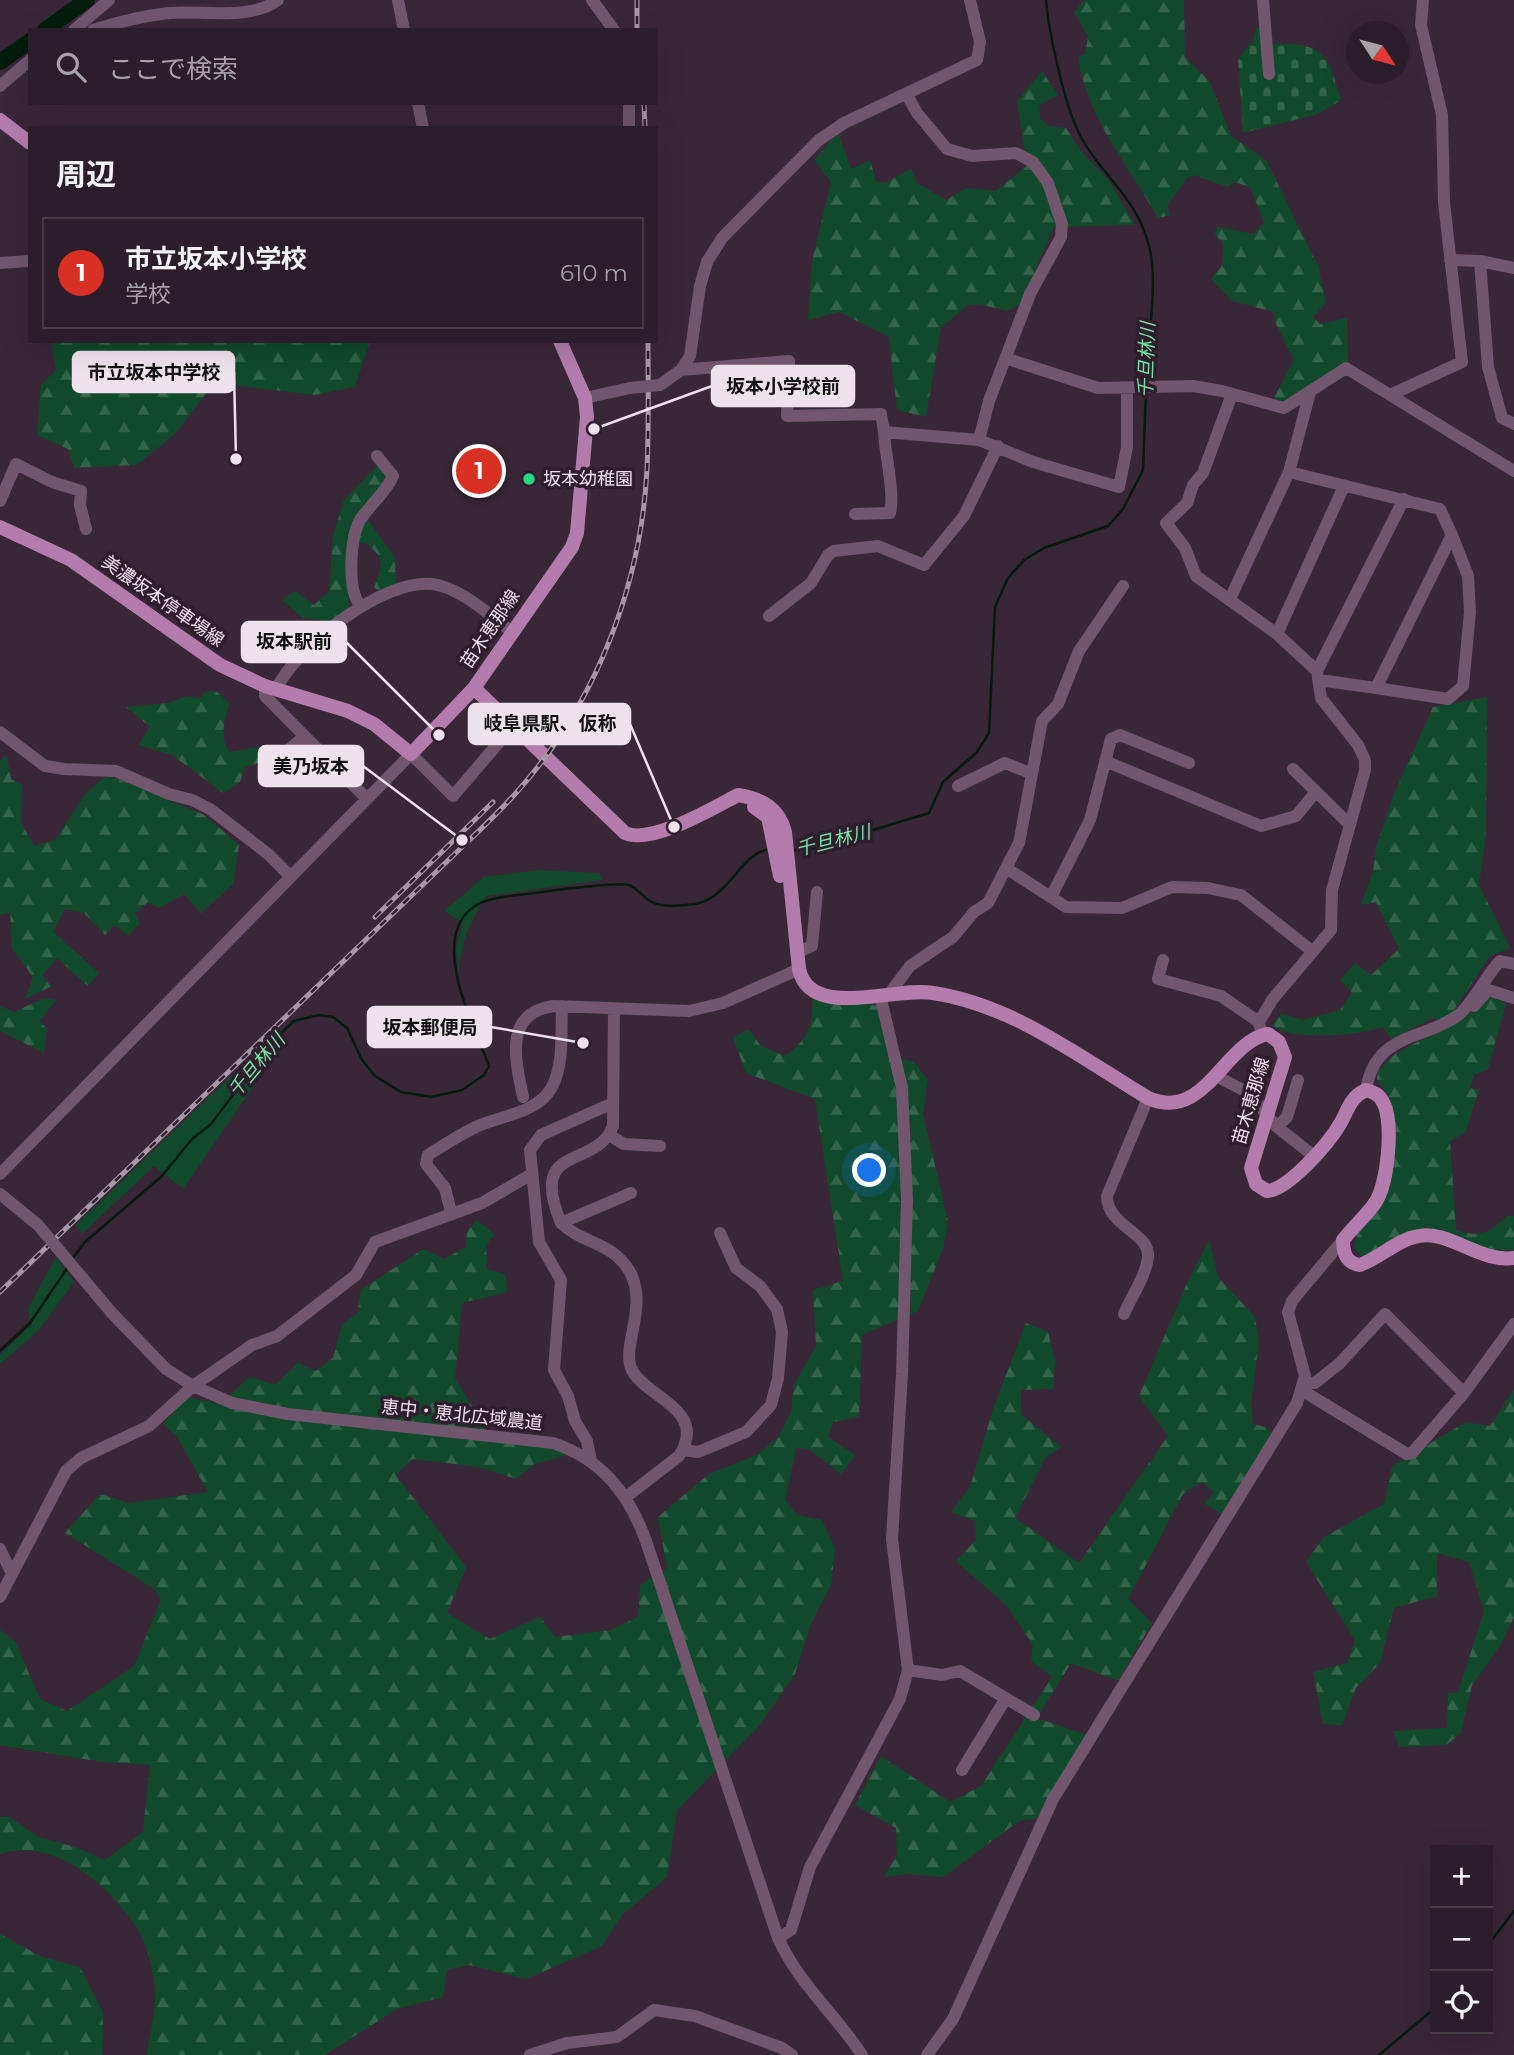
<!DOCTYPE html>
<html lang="ja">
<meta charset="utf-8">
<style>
:root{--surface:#2b1d29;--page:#372a35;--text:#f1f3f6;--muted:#a6a2a8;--line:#473b46;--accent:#d93025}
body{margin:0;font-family:Montserrat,"Noto Sans JP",sans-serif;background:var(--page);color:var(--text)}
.controls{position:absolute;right:21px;bottom:21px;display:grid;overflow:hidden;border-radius:0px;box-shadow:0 7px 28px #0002}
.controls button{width:63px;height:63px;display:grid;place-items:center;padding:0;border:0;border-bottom:2px solid var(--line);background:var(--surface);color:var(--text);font:35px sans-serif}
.compass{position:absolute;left:1346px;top:21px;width:63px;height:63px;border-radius:50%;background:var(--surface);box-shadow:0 7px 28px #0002;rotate:126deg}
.you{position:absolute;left:870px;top:1171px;width:24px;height:24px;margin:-18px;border:5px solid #fff;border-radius:50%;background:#1a73e8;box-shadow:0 0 0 10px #1a73e833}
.badge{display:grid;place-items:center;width:46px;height:46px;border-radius:50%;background:var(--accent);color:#fff;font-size:23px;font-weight:700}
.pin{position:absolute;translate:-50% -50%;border:4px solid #fff;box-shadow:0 2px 7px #0006}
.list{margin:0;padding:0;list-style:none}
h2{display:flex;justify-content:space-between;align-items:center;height:91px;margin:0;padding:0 28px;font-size:30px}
h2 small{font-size:23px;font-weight:400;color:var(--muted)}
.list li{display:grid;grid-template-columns:46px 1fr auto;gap:21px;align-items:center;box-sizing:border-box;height:112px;margin:0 14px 14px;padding:0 14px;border:2px solid var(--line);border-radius:0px}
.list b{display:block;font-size:26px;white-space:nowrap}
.list p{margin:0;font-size:23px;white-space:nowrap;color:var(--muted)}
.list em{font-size:23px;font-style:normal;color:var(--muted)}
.icon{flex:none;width:38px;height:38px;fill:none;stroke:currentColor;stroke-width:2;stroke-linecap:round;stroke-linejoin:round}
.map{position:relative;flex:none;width:1514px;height:2055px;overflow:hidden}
.search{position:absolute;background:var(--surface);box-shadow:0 7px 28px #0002;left:28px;top:28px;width:630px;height:77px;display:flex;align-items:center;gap:18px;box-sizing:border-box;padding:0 24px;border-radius:0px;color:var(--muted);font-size:26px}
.panel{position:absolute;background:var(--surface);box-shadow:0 7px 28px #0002;left:28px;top:126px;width:630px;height:217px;border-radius:0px}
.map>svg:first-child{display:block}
.grass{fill:#10492c}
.forest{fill:url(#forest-firs)}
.cemetery{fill:url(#cemetery-stones)}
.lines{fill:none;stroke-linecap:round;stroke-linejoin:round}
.stream{stroke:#031c0e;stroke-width:2.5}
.river{stroke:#031c0e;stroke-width:16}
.minor{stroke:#71566d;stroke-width:12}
.major{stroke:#b37cac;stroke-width:14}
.rail-casing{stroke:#a698a4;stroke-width:5}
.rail{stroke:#2f1d2d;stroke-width:2.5;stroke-dasharray:8;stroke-linecap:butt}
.minor-bridge{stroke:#71566d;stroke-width:12}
.poi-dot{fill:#25d886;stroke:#2f1d2d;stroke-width:2.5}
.labels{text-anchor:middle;stroke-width:7;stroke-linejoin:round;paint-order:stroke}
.poi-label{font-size:18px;fill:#eee2ec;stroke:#2f1d2d;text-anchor:start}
.street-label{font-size:18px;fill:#eee2ec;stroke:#2f1d2d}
.water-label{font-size:19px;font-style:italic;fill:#72e3a2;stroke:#2f1d2d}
.leader{fill:none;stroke:#eee2ec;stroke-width:2.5}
.callout-dot{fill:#eee2ec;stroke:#2f1d2d;stroke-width:2.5}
.callout{fill:#eee2ec;stroke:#eee2ec;stroke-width:2.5}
.callout-label{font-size:19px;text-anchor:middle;font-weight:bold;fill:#111}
</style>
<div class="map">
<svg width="1514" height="2055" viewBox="0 0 1514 2055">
<defs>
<pattern id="forest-firs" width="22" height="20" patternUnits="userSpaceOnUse" patternTransform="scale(1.75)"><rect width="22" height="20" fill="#10492c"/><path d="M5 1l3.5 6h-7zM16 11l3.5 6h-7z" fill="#33634b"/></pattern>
<pattern id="cemetery-stones" width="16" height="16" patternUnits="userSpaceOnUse" patternTransform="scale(1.75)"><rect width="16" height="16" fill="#10492c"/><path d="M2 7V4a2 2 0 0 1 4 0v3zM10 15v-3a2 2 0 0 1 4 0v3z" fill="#33634b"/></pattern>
</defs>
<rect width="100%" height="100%" fill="#392737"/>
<!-- grass -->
<path class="grass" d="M537 870 599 873 602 880 486 896C470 923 460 941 460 973L456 949 463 923 444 911 484 877Z
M236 1071 255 1084 183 1189 154 1166 82 1234 76 1225Z
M56 1257 74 1282 39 1330 0 1364V1355L31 1325 28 1308Z"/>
<!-- forest -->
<path class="forest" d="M1085 0H1184L1185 57 1210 82 1231 136 1266 160 1318 266 1326 303 1313 317 1320 324 1347 318 1348 363 1284 402 1274 398 1294 360 1275 322 1274 312 1232 301 1211 279 1222 266 1223 244 1214 232 1218 227 1253 234 1264 223 1250 187 1234 182 1228 187 1194 175 1187 178 1167 206 1170 215 1158 218C1128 165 1087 118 1078 57L1085 54 1088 37 1074 12Z
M1042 71 1058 95 1039 105 1040 118 1049 126 1066 128 1081 151 1110 182 1135 225 1054 227 1039 260 1030 300 1007 311 979 304 966 306 941 328 926 417 897 410 889 337 839 312 808 320 812 261 831 182 814 160 838 133 851 169 870 160 876 181 885 183 911 169 917 183 946 200 966 188 996 191 1027 166 1017 101Z
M51 341H370L355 387 314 395 214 383 174 435 136 465 74 468 68 449 37 435 41 385 56 370Z
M377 466 389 479 363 513 395 558 396 589 383 592 374 588C382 564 387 559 364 542L348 545 349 615 330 629 320 620 303 618 282 600 295 591 314 605 329 591 333 536 344 500Z
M216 691 229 703C225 720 219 736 229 752L259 747 268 760 245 767 240 782 223 793 172 755 138 745 150 727 126 707 168 703 185 697 200 698 205 692Z
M1487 697 1486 835 1479 885 1510 948 1490 956 1454 1010 1460 1021 1491 995 1506 1004 1488 1069 1474 1075 1470 1088 1479 1090 1465 1133 1450 1141 1456 1230C1480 1238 1490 1233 1507 1216H1514V1250L1489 1251 1434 1229H1422L1409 1233 1367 1257 1360 1256 1354 1248 1358 1230 1381 1208 1392 1174 1394 1129 1390 1098 1377 1079 1378 1071 1396 1053 1438 1031 1435 1017 1391 1039 1383 1027C1358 1035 1294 1042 1272 1025L1281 1014 1303 1020 1340 1010 1352 992 1340 980 1355 963 1371 975 1399 949 1376 902 1361 905 1373 871 1376 847 1394 794 1433 707Z
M7 756 11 779 22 785 21 822 34 846 55 840 86 793 105 777 119 779 204 815 239 845 233 884 201 913 184 894 159 908 148 902 135 913 140 923 128 936 115 925 105 935 84 913 65 909 53 932 99 973 88 986 57 958 42 976 52 986 25 999 33 977 12 949 10 912 0 915V760Z
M44 998 56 1000 40 1021 47 1029 44 1053 0 1031V1006L14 1012Z
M812 998C835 1003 857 1000 879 1006L891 1057 914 1062 928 1080 923 1114 948 1221 943 1249 918 1311 862 1335 859 1417 833 1422 828 1437 855 1455 841 1474 809 1449 796 1448 785 1500 797 1515 822 1520 835 1549 831 1585 811 1623 795 1674 759 1726 677 1810 667 1877 622 1915 602 1946 526 1979 469 1965 447 1970 443 1997 397 2009 325 2055H147C149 2035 157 2010 155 1991 154 1975 148 1946 140 1933 112 1888 56 1836 0 1854V1817H10L38 1837 75 1847 105 1860 143 1832 150 1765 102 1762 0 1745V1630L15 1641 40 1699 67 1711 134 1666 161 1599 153 1588 65 1533 100 1494 129 1503 208 1492 177 1437 163 1424 186 1397 220 1404 250 1377 275 1385 298 1363 316 1371 333 1358 342 1324 357 1314 361 1290 423 1249 444 1259 466 1247 467 1231 477 1220 494 1234 486 1246 487 1269 505 1274 508 1292 462 1303 455 1378 492 1440 538 1444 568 1455 535 1464 516 1479 479 1467 412 1459 396 1475 466 1567 447 1613 490 1639 540 1617 555 1637 610 1630 638 1617 640 1585 667 1568 658 1517 709 1474 757 1455 779 1436 791 1411 794 1385 816 1346 813 1290 843 1281 815 1099 746 1073 733 1038 748 1029 761 1046 785 1056C809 1038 813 1027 812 998Z
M1209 1240 1218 1277 1255 1317 1259 1343 1251 1402 1253 1424 1266 1427 1273 1434 1223 1515 1205 1504 1214 1492 1202 1482 1183 1494 1128 1599 1152 1623 1118 1681 1071 1663 1037 1718 1087 1735 1038 1818 1019 1821 943 1877 905 1874 883 1877 897 1856 896 1828 855 1805 881 1756 950 1802 981 1786 1052 1677 1031 1661 1033 1645 1008 1607 956 1561 976 1540 975 1521 951 1512 970 1487 993 1409 1026 1323 1048 1332 1055 1361 1053 1389 1021 1390V1414L1061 1447 1045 1458 1015 1518 1079 1563 1168 1436 1139 1396 1187 1283Z
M1514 1389V1617L1500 1646 1472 1685 1461 1733 1446 1745 1399 1747 1393 1731 1447 1728 1448 1693H1458L1484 1611 1469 1562 1437 1553V1596L1394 1608 1380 1663 1356 1688 1342 1725 1323 1724 1313 1672 1347 1663 1355 1640 1306 1562 1324 1537 1384 1504 1392 1466 1466 1422 1490 1426Z
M0 1934 40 1956 80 1967 103 2013 102 2055H0Z"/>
<!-- cemetery -->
<path class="cemetery" d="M1262 26 1272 44C1324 42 1328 55 1341 100L1318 114 1243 133 1238 59 1253 40 1256 29Z"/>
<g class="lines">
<!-- stream -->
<path class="stream" d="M1046 0C1049 34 1065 109 1082 139 1104 178 1137 198 1149 246 1159 282 1147 344 1146 384
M792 850H807L929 813 943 782 977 752 989 733 995 607 1008 578 1024 560 1044 548 1108 526 1123 509 1143 470 1146 390
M73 1258 85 1242 162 1176 192 1139 211 1124 276 1038 294 1021 319 1015 333 1017 347 1028 362 1060 375 1076 401 1092 431 1097 462 1090 484 1075 489 1066C475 1028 429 941 472 908 487 896 516 896 534 893 549 891 617 882 629 885 636 887 643 897 650 901 659 907 676 906 686 905 731 904 737 852 771 849
M0 1351 30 1323 68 1267
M1488 1945 1514 1911
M1379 2055 1435 2008"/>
<!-- river -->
<path class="river" d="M45 30 87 0
M0 62 30 41"/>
<!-- minor -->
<path class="minor" d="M398 0 404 30
M592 0 614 30
M1263 0 1269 74
M74 30 109 0
M93 30C118 22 143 16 169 13 202 10 250 21 278 0
M0 86 30 60
M907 95 917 113 947 149 972 156 1016 153 1033 162 1048 183 1062 224 1061 237 1030 294 989 401 979 440
M418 103 423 128
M629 103V128
M1450 260 1480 261 1514 268
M1480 261 1488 367 1502 418 1514 424
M0 263 30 261
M1008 359 1098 388 1193 386 1222 391 1284 408 1346 368 1514 471
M681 370 789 361 787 416 881 414 884 432 979 440 1033 462 1119 487 1127 447V388
M660 385 681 370 690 356 700 286 707 262 722 238 819 140 844 123 977 60 980 42 970 0
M1232 394 1203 473 1193 485 1187 503 1166 523 1185 548 1196 576 1277 634 1317 671 1321 698 1358 745 1365 760V770L1332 890 1331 930 1272 1000 1259 1022 1262 1036
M1390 395 1462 362 1444 202 1442 115 1421 25 1423 0
M585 398 630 388
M1289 472 1440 509 1452 535 1376 688 1319 680
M0 501 16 464 52 482 81 491 80 505 86 529
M855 514 890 513C895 494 885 455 884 432
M1230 599 1289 472 1310 392
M360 605C347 590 350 538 360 520 370 505 386 492 393 476L377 456
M769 616 811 583 828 555 834 551 878 546 924 565 964 516 998 446
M1277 634 1344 486
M1317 671 1404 499
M265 686V696L367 799
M1376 688 1448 699 1463 686 1470 612 1468 576 1452 535
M276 689C298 646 382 579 432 584 460 587 489 615 511 631
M0 732 45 766 64 769 116 771 169 794 192 800 210 809 268 854 290 876
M1105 761 1261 826 1296 816 1315 793
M269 766 305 736
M1293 769 1350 825
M958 786 1005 763 1030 773
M1006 868 1019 843 1042 721 1058 704 1079 651 1123 586
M1051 897 1090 820 1111 739 1120 735 1189 763
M798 952 812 946 817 892
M1163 960 1158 979 1221 996 1259 1022
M889 994 910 966 953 937 974 912 988 903 1006 868 1066 907 1122 908 1172 887 1208 888 1241 895 1312 951
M1474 1006 1488 990 1514 998
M614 1009 613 1126C596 1171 527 1141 561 1223 582 1244 612 1241 630 1272 649 1308 619 1350 633 1372 650 1399 708 1411 679 1456L626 1497
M1218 1077 1249 1093 1277 1127 1314 1156
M1366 1090C1375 1033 1421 1041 1457 1016 1470 1008 1487 974 1500 961L1514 964
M523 1097C516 1062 502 1013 554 1006L689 1011 723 1003 799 969
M1277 1127 1287 1117 1298 1080
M609 1135 624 1144 660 1146
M0 1174 411 754 453 796 513 726
M451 1212 445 1188 426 1164 428 1155C444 1145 459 1135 476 1127 501 1115 537 1114 552 1087 564 1064 561 1032 562 1006
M561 1223 631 1193
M111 1312 166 1369 193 1386 232 1403 288 1414 553 1443C602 1459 629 1494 646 1541L778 1938C800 1986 834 2012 862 2055
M1124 1314C1131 1297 1146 1276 1148 1257 1151 1233 1107 1227 1107 1196L1148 1098
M1305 1382 1315 1383 1340 1363 1385 1314 1464 1393 1514 1324
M1303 1391 1407 1454 1412 1453 1464 1393
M683 1450 698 1452 746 1432 771 1405 778 1378 782 1332 777 1309 760 1286 736 1268 720 1233
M591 1461 587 1441 575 1421 568 1396 554 1370 561 1280 539 1242 530 1150 541 1135 613 1103
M0 1549 12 1574
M0 1597 66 1471 81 1458 149 1426 193 1386 252 1345 277 1336 356 1275 375 1242 482 1203 532 1174
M908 1670 942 1675 960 1671 1034 1715
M962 1770 1006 1698
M778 1938 791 1930 810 1867 900 1699 908 1670 892 1539 902 1374 907 1200 902 1088 880 995
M530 2055 567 2043 617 2037 654 2010 695 2016 782 2048 792 2055
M927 2055 953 2019 1053 1799 1297 1403 1305 1376 1288 1312 1292 1301 1343 1240"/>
<!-- major -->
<path class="major" d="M0 120 30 143
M0 527 71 560 220 665 265 686 348 711 374 724 411 754 474 688 572 547 577 533 587 417 585 398 560 341
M474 688 625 833C651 845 713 808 738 795 762 799 779 808 785 832L799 969C810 1021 896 986 933 993 1013 1005 1080 1057 1148 1098 1205 1123 1224 1042 1268 1034L1279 1042 1285 1057 1251 1168 1256 1184 1267 1191C1288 1190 1329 1143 1340 1124 1348 1110 1350 1097 1366 1090 1373 1092 1379 1094 1383 1102 1394 1122 1388 1184 1375 1203 1366 1216 1353 1227 1343 1240 1343 1253 1346 1263 1360 1265 1380 1258 1398 1239 1419 1236 1449 1230 1480 1263 1514 1258
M754 807 768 817 780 876"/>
<defs>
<path id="rail" d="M637 0V30
M644 103 645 128
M375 917 493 802
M0 1292 463 846C481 829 499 812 516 793 595 705 641 587 647 469 649 426 648 384 648 341"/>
</defs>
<!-- rail casing -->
<use href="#rail" class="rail-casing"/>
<!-- rail -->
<use href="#rail" class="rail"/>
<!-- minor-bridge -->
<path class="minor-bridge" d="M630 388 660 385
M0 1194 38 1225 111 1312"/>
</g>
<!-- markers -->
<circle class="poi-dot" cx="529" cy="479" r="7"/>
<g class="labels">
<!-- poi labels -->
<g class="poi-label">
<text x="543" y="485">坂本幼稚園</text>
</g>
<!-- street labels -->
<g class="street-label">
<text transform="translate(163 601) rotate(35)" y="6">美濃坂本停車場線</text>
<text transform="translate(490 629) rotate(-56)" y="6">苗木恵那線</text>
<text transform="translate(1251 1101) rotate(-74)" y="6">苗木恵那線</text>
<text transform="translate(462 1415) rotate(6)" y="6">恵中・恵北広域農道</text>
</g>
<!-- water labels -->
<g class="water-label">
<text transform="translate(1146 360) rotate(-88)" y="7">千旦林川</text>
<text transform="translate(833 840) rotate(-14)" y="7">千旦林川</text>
<text transform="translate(256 1065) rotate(-50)" y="7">千旦林川</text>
</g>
</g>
<!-- callouts -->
<path class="leader" d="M236 459L234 372M594 429L712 386M439 735L346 642M674 827L630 724M462 840L363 766M583 1043L491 1027"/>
<g class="callout-dot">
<circle cx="236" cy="459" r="7"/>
<circle cx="594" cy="429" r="7"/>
<circle cx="439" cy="735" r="7"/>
<circle cx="674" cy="827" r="7"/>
<circle cx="462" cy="840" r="7"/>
<circle cx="583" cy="1043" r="7"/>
</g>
<g class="callout">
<rect x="73" y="352" width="161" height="40" rx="7"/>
<rect x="712" y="366" width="142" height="40" rx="7"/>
<rect x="242" y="622" width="104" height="40" rx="7"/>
<rect x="469" y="704" width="161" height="40" rx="7"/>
<rect x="259" y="746" width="104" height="40" rx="7"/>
<rect x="368" y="1007" width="123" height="40" rx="7"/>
</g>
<g class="callout-label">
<text x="154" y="379">市立坂本中学校</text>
<text x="783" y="393">坂本小学校前</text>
<text x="294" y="648">坂本駅前</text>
<text x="550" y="730">岐阜県駅、仮称</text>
<text x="311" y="773">美乃坂本</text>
<text x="430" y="1034">坂本郵便局</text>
</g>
</svg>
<div class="controls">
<button>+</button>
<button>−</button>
<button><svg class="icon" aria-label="locate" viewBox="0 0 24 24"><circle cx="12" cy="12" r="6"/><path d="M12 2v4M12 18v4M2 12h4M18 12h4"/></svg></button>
</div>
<svg class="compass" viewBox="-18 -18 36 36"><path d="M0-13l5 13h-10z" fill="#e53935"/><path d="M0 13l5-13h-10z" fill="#a6a2a8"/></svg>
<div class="you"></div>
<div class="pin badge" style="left:479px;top:471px">1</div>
<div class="search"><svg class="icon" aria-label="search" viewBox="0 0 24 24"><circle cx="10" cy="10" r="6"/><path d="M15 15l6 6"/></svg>ここで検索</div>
<section class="panel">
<h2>周辺<small></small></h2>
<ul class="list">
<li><span class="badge">1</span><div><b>市立坂本小学校</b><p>学校</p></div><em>610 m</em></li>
</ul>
</section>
</div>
